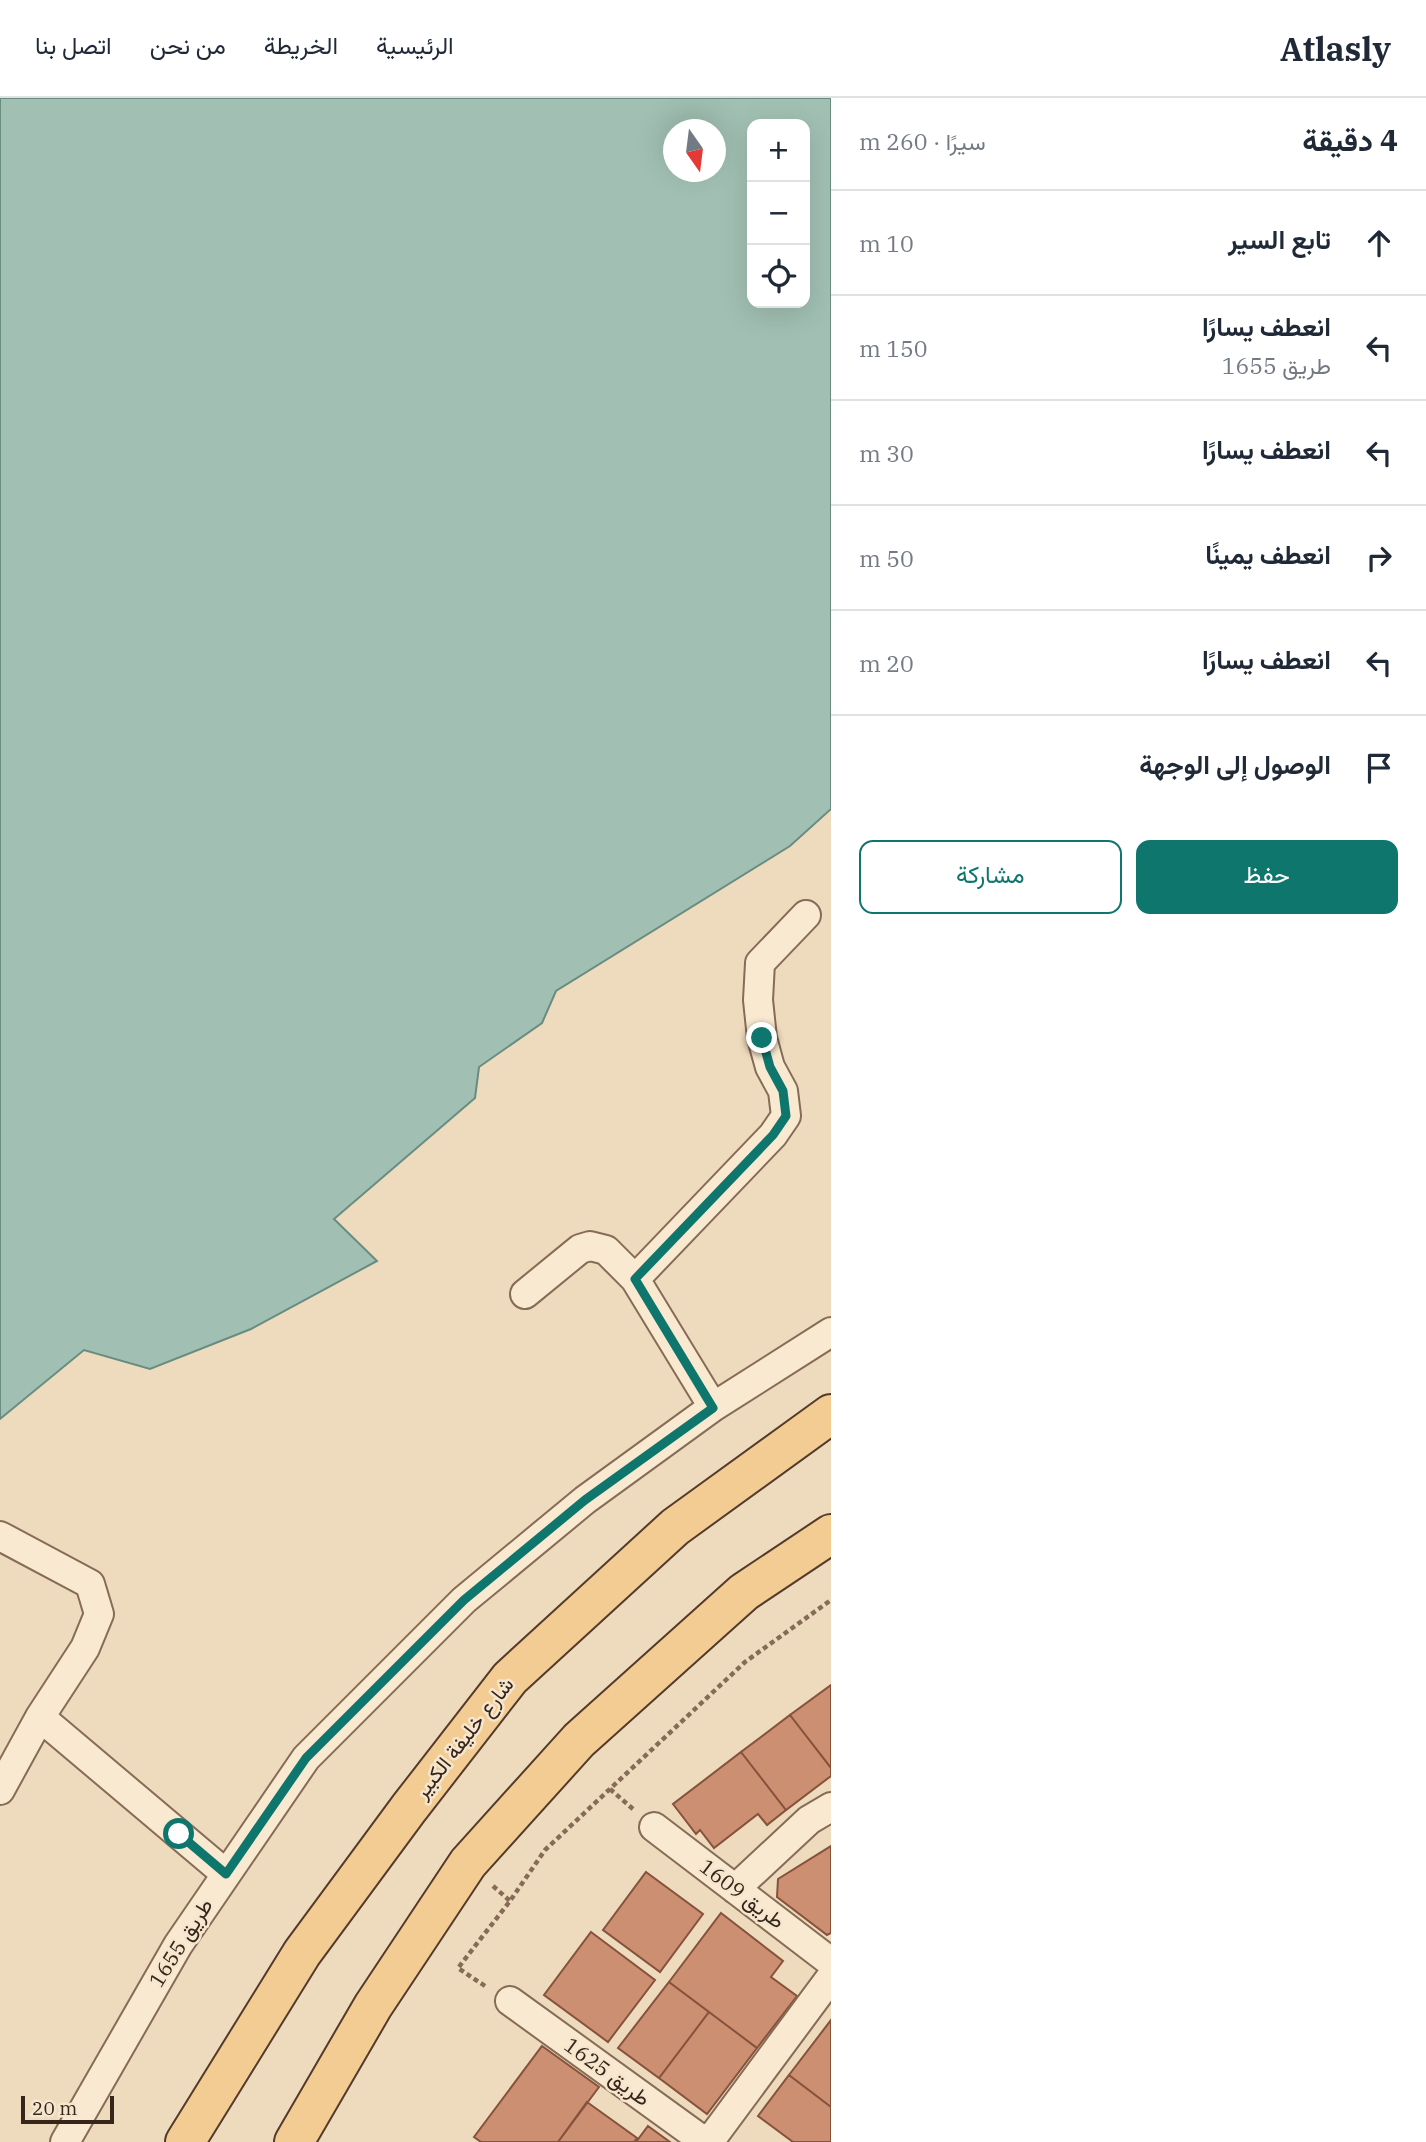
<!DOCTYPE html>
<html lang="ar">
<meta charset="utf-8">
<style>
:root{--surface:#fff;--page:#f6f6f7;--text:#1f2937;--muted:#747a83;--line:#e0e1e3;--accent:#0f766e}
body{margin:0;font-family:"IBM Plex Serif",Vazirmatn,serif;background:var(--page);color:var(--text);direction:rtl}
.controls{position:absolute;right:21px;top:21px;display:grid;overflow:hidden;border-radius:14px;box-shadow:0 7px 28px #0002}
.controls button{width:63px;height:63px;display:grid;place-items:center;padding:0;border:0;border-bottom:2px solid var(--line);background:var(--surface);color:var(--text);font:35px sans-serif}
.compass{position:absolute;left:663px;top:21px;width:63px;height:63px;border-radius:50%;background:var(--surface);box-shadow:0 7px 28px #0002;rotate:166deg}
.scale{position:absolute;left:21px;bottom:18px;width:93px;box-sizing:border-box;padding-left:7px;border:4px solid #35251b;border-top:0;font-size:19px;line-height:24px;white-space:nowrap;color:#35251b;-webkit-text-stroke:5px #f6e6cd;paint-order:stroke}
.stop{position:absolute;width:21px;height:21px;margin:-16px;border:5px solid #0f766e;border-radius:50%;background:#fff}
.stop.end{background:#0f766e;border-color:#fff;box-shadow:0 2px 7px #0008}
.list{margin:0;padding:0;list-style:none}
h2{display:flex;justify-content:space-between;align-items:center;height:91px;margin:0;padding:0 28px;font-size:30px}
h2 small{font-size:23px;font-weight:400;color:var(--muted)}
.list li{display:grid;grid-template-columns:46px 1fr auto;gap:21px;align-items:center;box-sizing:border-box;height:105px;padding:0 28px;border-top:2px solid var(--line)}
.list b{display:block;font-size:26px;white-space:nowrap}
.list p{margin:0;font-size:23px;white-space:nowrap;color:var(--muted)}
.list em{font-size:23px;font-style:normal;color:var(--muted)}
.actions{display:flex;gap:14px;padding:21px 28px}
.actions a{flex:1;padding:16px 0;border:2px solid var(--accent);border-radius:14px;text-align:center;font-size:24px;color:var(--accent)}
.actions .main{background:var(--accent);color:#fff}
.icon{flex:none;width:38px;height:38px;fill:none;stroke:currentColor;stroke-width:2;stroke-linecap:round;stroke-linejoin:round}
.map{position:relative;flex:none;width:831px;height:2044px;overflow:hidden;direction:ltr}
header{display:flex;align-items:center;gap:42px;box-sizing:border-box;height:98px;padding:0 35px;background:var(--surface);border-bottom:2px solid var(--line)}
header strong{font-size:33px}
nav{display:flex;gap:38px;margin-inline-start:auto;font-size:24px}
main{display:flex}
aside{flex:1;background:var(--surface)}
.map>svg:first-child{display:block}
.water{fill:#a1bfb3;stroke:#688d80;stroke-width:2;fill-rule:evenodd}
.building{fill:#cd8f72;stroke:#86523c;stroke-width:2}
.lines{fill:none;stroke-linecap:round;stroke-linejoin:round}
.street-casing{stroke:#866b56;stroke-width:32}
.primary-casing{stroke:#533a2b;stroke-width:42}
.path{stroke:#866b56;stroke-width:4.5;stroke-dasharray:5 3.5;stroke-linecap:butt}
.street{stroke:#f9e9d0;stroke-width:28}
.primary{stroke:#f3cc93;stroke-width:38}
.route{stroke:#0f766e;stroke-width:9}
.labels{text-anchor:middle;stroke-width:5;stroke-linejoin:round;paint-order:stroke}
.street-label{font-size:21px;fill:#35251b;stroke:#f6e6cd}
</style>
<header>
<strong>Atlasly</strong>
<nav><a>الرئيسية</a><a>الخريطة</a><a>من نحن</a><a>اتصل بنا</a></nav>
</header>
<main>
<aside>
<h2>4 دقيقة<small>سيرًا · 260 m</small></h2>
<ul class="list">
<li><svg class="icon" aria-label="ahead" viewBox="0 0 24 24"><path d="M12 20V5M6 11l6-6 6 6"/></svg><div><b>تابع السير</b></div><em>10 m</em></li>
<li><svg class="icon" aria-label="left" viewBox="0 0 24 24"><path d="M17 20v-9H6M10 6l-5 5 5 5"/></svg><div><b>انعطف يسارًا</b><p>طريق 1655</p></div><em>150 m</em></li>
<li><svg class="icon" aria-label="left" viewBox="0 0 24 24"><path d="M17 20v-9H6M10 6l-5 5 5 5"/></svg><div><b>انعطف يسارًا</b></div><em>30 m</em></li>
<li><svg class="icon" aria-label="right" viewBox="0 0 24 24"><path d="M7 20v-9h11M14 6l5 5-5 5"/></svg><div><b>انعطف يمينًا</b></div><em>50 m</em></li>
<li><svg class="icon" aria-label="left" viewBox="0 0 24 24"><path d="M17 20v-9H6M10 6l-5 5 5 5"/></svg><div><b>انعطف يسارًا</b></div><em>20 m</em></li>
<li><svg class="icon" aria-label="arrive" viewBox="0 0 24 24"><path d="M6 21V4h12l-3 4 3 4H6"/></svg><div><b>الوصول إلى الوجهة</b></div></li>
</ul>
<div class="actions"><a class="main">حفظ</a><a>مشاركة</a></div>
</aside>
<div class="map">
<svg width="831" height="2044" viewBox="0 0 831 2044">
<rect width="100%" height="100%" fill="#eedbbd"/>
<!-- water -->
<path class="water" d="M0 0H831V711L790 748 556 893 542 925 479 969 475 1000 334 1121 377 1163 251 1231 150 1271 84 1252 0 1321ZM752 26H805V205H752ZM674 32H716V74H674Z"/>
<!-- building -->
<path class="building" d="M831 1587V1670L790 1617Z
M790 1617 831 1670V1678L786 1712 741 1654Z
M741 1654 786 1712 767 1727 758 1716 714 1750 700 1732 696 1736 673 1706Z
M831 1748V1835L827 1837 777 1799 778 1781Z
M646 1774 703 1816 660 1874 603 1832Z
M721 1815 783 1863 771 1879 797 1898 757 1950 669 1884Z
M591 1834 655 1882 608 1944 544 1897Z
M669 1884 709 1914 659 1980 618 1950Z
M709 1914 757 1950 707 2016 659 1980Z
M831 1922V2009L789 1977Z
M542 1948 599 1989 558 2044H481L474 2039Z
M789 1977 831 2009V2044H793L758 2018Z
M587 2004 637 2040 634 2044H558Z
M648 2028 670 2044H636Z"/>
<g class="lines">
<defs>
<path id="street" d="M635 1181 773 1037 786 1018 783 993 770 969 762 940 758 902 760 865 806 817
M525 1196 580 1151 590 1148 606 1152 635 1181 713 1309
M0 1438 90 1486 99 1516 85 1550 40 1619 0 1692
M40 1619 226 1776
M654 1729 831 1864
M735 1791 809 1722 831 1709
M510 1903 705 2044
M65 2044 178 1847 306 1660 464 1502 585 1402 713 1309 831 1234
M709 2044 831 1879"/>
<path id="primary" d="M185 2044 302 1855 409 1710 510 1580 675 1429 831 1316
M294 2044 373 1908 468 1765 579 1642 744 1494 831 1436"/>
</defs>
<!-- street casing -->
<use href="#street" class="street-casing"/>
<!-- primary casing -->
<use href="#primary" class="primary-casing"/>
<!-- path -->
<path class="path" d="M610 1691 633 1711
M493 1788 510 1803
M485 1888 458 1870 510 1803 545 1752 745 1564 831 1502"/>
<!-- street -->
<use href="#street" class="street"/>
<!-- primary -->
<use href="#primary" class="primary"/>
</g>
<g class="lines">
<!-- route -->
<path class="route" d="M179 1736 226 1776 306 1660 464 1502 585 1402 713 1310 635 1181 773 1037 786 1018 783 993 770 969 762 940"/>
</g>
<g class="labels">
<!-- street labels -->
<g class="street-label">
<text transform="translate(464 1640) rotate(-52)" y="7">شارع خليفة الكبير</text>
<text transform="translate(742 1796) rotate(37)" y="7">طريق 1609</text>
<text transform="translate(181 1845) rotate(-58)" y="7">طريق 1655</text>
<text transform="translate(607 1974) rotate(36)" y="7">طريق 1625</text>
</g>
</g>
</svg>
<div class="controls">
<button>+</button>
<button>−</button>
<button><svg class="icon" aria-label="locate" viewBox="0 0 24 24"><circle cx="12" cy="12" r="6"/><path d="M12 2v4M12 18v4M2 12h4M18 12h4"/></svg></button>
</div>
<svg class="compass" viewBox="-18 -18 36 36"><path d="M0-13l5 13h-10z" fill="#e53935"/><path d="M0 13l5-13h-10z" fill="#747a83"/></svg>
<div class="scale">20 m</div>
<div class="stop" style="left:179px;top:1736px"></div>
<div class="stop end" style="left:762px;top:940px"></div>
</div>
</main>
